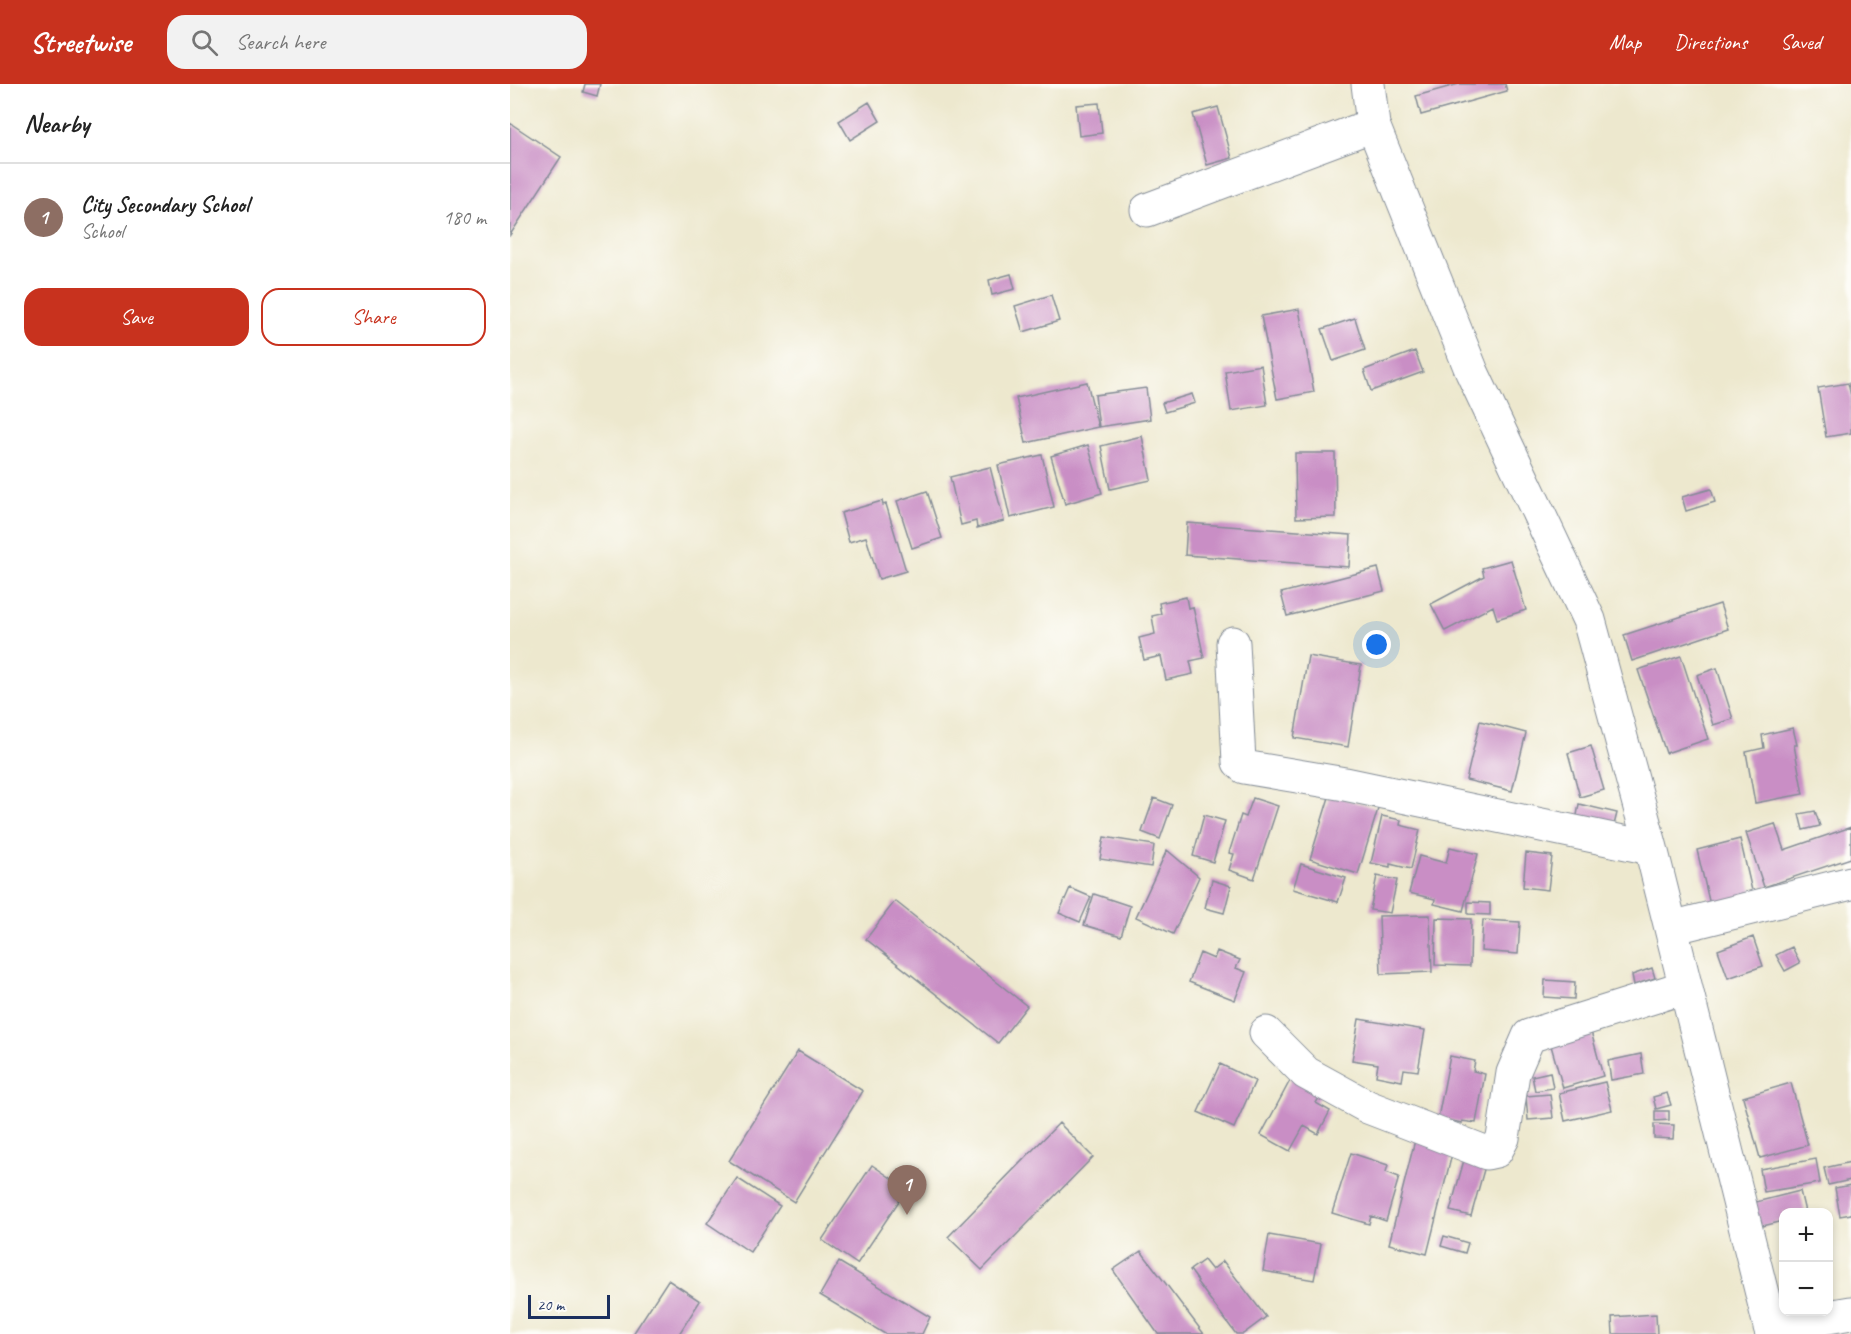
<!DOCTYPE html>
<meta charset="utf-8">
<style>
:root{--surface:#fff;--page:#f2f2f2;--text:#222;--muted:#767676;--line:#e0e0e0;--accent:#c8321e}
body{margin:0;font-family:Caveat,sans-serif;background:var(--page);color:var(--text)}
.controls{position:absolute;right:18px;bottom:18px;display:grid;overflow:hidden;border-radius:12px;box-shadow:0 3px 9px #0003}
.controls button{width:54px;height:54px;display:grid;place-items:center;padding:0;border:0;border-bottom:2px solid var(--line);background:var(--surface);color:var(--text);font:30px sans-serif}
.scale{position:absolute;left:18px;bottom:15px;width:82px;box-sizing:border-box;padding-left:6px;border:3px solid #1b2f5e;border-top:0;font-size:16px;line-height:21px;white-space:nowrap;color:#1b2f5e;-webkit-text-stroke:4px #fdfcf7;paint-order:stroke}
.you{position:absolute;left:867px;top:561px;width:21px;height:21px;margin:-15px;border:4px solid #fff;border-radius:50%;background:#1a73e8;box-shadow:0 0 0 9px #1a73e833}
.badge{display:grid;place-items:center;width:39px;height:39px;border-radius:50%;background:var(--accent);color:#fff;font-size:20px;font-weight:700}
.pin{position:absolute;translate:-50% -50px;filter:drop-shadow(0 2px 3px #0008)}
.pin::after{content:'';position:absolute;top:32px;width:21px;height:18px;background:inherit;clip-path:polygon(0 0,100% 0,50% 100%)}
.list{margin:0;padding:0;list-style:none}
h2{display:flex;justify-content:space-between;align-items:center;height:78px;margin:0;padding:0 24px;font-size:26px}
h2 small{font-size:20px;font-weight:400;color:var(--muted)}
.list li{display:grid;grid-template-columns:39px 1fr auto;gap:18px;align-items:center;box-sizing:border-box;height:108px;padding:0 24px;border-top:2px solid var(--line)}
.list b{display:block;font-size:22px;white-space:nowrap}
.list p{margin:0;font-size:20px;white-space:nowrap;color:var(--muted)}
.list em{font-size:20px;font-style:normal;color:var(--muted)}
.actions{display:flex;gap:12px;padding:18px 24px}
.actions a{flex:1;padding:14px 0;border:2px solid var(--accent);border-radius:18px;text-align:center;font-size:21px;color:var(--accent)}
.actions .main{background:var(--accent);color:#fff}
.icon{flex:none;width:33px;height:33px;fill:none;stroke:currentColor;stroke-width:2;stroke-linecap:round;stroke-linejoin:round}
.map{position:relative;flex:none;width:1341px;height:1250px;overflow:hidden}
header{display:flex;align-items:center;gap:36px;box-sizing:border-box;height:84px;padding:0 30px;background:var(--accent);color:#fff}
header strong{font-size:28px}
nav{display:flex;gap:33px;margin-inline-start:auto;font-size:21px}
.search{width:420px;height:54px;background:var(--page);display:flex;align-items:center;gap:15px;box-sizing:border-box;padding:0 21px;border-radius:18px;color:var(--muted);font-size:22px}
main{display:flex}
aside{flex:1;background:var(--surface)}
.map>svg:first-child{display:block}
.building{fill:#c98ec5}
.lines{fill:none;stroke-linecap:round;stroke-linejoin:round}
.minor-casing{stroke:#848c96;stroke-width:35}
.minor{stroke:#fff;stroke-width:33}
</style>
<header>
<strong>Streetwise</strong>
<div class="search"><svg class="icon" aria-label="search" viewBox="0 0 24 24"><circle cx="10" cy="10" r="6"/><path d="M15 15l6 6"/></svg>Search here</div>
<nav><a>Map</a><a>Directions</a><a>Saved</a></nav>
</header>
<main>
<aside>
<h2>Nearby<small></small></h2>
<ul class="list">
<li><span class="badge" style="background:#8d6e63">1</span><div><b>City Secondary School</b><p>School</p></div><em>180 m</em></li>
</ul>
<div class="actions"><a class="main">Save</a><a>Share</a></div>
</aside>
<div class="map">
<svg width="1341" height="1250" viewBox="0 0 1341 1250">
<rect width="100%" height="100%" fill="#fdfcf7"/>
<filter id="ink" filterUnits="userSpaceOnUse"><feTurbulence type="fractalNoise" baseFrequency=".0167" numOctaves="2"/><feDisplacementMap in="SourceGraphic" scale="12" xChannelSelector="R" yChannelSelector="G"/><feConvolveMatrix kernelMatrix="1 2 1 2 8 2 1 2 1" color-interpolation-filters="sRGB"/></filter>
<filter id="wash" filterUnits="userSpaceOnUse"><feTurbulence type="fractalNoise" baseFrequency=".008" numOctaves="4" result="noise"/><feDisplacementMap in="SourceGraphic" scale="24" xChannelSelector="R" yChannelSelector="G"/><feGaussianBlur stdDeviation="1.35" result="paint"/><feColorMatrix in="noise" values="0 0 0 0 0 0 0 0 0 0 0 0 0 0 0 0 0 1.4 0 .05"/><feComposite in="paint" operator="in"/></filter>
<g filter="url(#wash)">
<rect width="100%" height="100%" fill="#ede8ce"/>
<g id="blocks">
<!-- building -->
<path class="building" d="M75 0H90L87 12 73 8Z
M949 0H995L997 7 911 31 906 12Z
M359 18 370 37 340 56 329 37Z
M589 19 592 49 569 52 566 21Z
M708 23 722 74 697 81 683 30Z
M0 39 51 73 0 151Z
M501 190 505 205 482 211 479 196Z
M541 211 549 237 513 248 505 222Z
M789 225 804 308 767 315 751 232Z
M845 234 855 266 823 277 812 245Z
M905 267 913 288 861 307 854 286Z
M751 281 757 321 721 327 715 287Z
M577 298 588 343 516 359 506 314Z
M1338 299 1341 312V349L1316 353 1308 304Z
M636 304 640 335 589 343 585 311Z
M682 310 685 319 655 328 652 319Z
M632 352 641 396 600 405 591 362Z
M578 361 592 409 555 420 541 372Z
M785 369H825L826 433 786 434Z
M532 371 544 423 500 434 488 381Z
M480 383 494 437 467 444 466 437 451 441 440 393Z
M1201 405 1205 418 1176 427 1172 413Z
M417 407 432 454 402 464 387 417Z
M372 417 373 421 376 420 396 487 369 495 356 453 339 458 331 429Z
M677 439 841 451 839 483 675 471Z
M1001 476 1016 526 987 535 983 522 935 547 921 520 974 492 972 484Z
M868 484 874 507 777 532 771 509Z
M676 513 678 524 683 523 694 574 680 577 683 590 656 596 651 572 634 576 629 554 645 550 642 532 651 530 649 519Z
M1210 520 1218 545 1122 577 1114 551Z
M798 572 851 581 838 663 784 654Z
M1171 572 1198 655 1156 669 1128 586Z
M1207 584 1223 635 1203 641 1187 591Z
M970 637 1016 649 1002 707 956 696Z
M1283 644 1287 661H1284L1293 710 1245 719 1236 668 1254 664 1252 651Z
M1081 662 1094 706 1070 713 1058 669Z
M820 710 868 725 848 790 800 775Z
M644 714 662 721 650 755 632 748Z
M743 714 768 722 744 795 719 786 724 770 719 769 731 731 736 733Z
M1069 720 1107 729 1103 745 1066 737Z
M1305 727 1310 742 1293 746 1289 730Z
M694 731 715 737 703 778 683 772Z
M872 732 891 736 890 741 910 746 901 785 880 780V783L861 779Z
M1265 740 1274 766 1341 743V774L1254 803 1236 749Z
M594 753 644 761 641 783 590 775Z
M1230 755 1243 811 1200 821 1187 766Z
M940 763 968 770 953 827 924 820 925 815 899 809 909 772 936 779Z
M657 766 689 793 663 850 626 833Z
M1016 769 1042 772 1038 806 1013 803Z
M791 780 836 794 828 818 783 805Z
M867 792 887 796 880 829 860 826Z
M702 796 721 802 714 829 695 824Z
M560 804 581 813 570 838 549 829Z
M584 810 620 822 611 852 574 841Z
M385 817 517 922 488 959 356 855Z
M958 818 980 819V831L958 830Z
M920 831 922 888 871 890 869 832Z
M926 834 961 835 960 882 925 881Z
M973 836 1010 838 1008 870 971 867Z
M1243 853 1253 882 1218 894 1208 866Z
M1282 863 1290 879 1275 887 1266 871Z
M707 867 730 876 726 884 736 888 725 916 679 898 690 869 704 875Z
M1142 884 1145 894 1124 901 1122 891Z
M1035 896 1065 898 1064 915 1034 913Z
M849 935 915 946 908 987 894 985 892 997 866 992 868 980 842 976Z
M1079 940 1093 992 1053 1004 1038 951Z
M288 967 353 1007 284 1118 219 1077Z
M1131 970 1134 990 1101 996 1098 977Z
M940 972 965 977 963 987 975 990 966 1039 952 1037V1039L928 1034Z
M710 980 745 997 724 1044 688 1028Z
M1040 988 1043 1004 1025 1007 1022 992Z
M783 991 813 1007 806 1019 820 1027 808 1050 794 1042 780 1067 751 1051Z
M1095 998 1102 1026 1055 1037 1049 1009Z
M1281 999 1298 1061 1250 1074 1233 1013Z
M1157 1009 1161 1021 1146 1025 1143 1013Z
M1040 1010 1043 1034 1018 1036 1016 1012Z
M1145 1027H1159V1036L1145 1037Z
M549 1039 583 1073 472 1186 438 1153Z
M1144 1040 1164 1041 1163 1055 1144 1054Z
M905 1056 943 1066 917 1170 879 1160Z
M841 1069 878 1081 876 1088 889 1093 876 1137 861 1132 859 1140 822 1129Z
M1306 1075 1310 1099 1254 1108 1250 1085Z
M954 1076 975 1082 961 1132 940 1127Z
M1341 1078V1096L1318 1101 1314 1084Z
M362 1081 397 1105 347 1180 312 1156Z
M227 1094 270 1122 240 1168 197 1139Z
M1341 1101V1130L1330 1132 1325 1104Z
M1290 1107 1295 1128H1274V1137L1244 1144 1238 1120Z
M759 1151 811 1160 804 1196 753 1187Z
M934 1152 958 1159 955 1169 931 1162Z
M631 1167 694 1250H648L603 1186Z
M694 1176 702 1186 713 1177 756 1233 733 1250H726L687 1198 688 1197 680 1186Z
M329 1178 420 1233 412 1250H375L310 1211Z
M158 1196 190 1217 169 1250H123Z
M1146 1230 1147 1250H1103L1102 1233Z"/>
</g>
</g>
<g filter="url(#ink)">
<use href="#blocks" fill-opacity="0" stroke="#848c96" stroke-width="1.5"/>
<g class="lines">
<defs>
<path id="minor" d="M858 0 863 41 962 288 1079 536 1141 764 1262 1250
M637 126 863 41
M723 559 729 678 734 683 835 700 1141 764
M1161 844 1341 799
M756 949 796 989 858 1023 977 1069 986 1067 993 1054 1003 989 1019 952 1175 903
M1260 1243 1341 1229"/>
</defs>
<!-- minor casing -->
<use href="#minor" class="minor-casing"/>
<!-- minor -->
<use href="#minor" class="minor"/>
</g>
</g>
</svg>
<div class="controls">
<button>+</button>
<button>−</button>
</div>
<div class="scale">20 m</div>
<div class="you"></div>
<div class="pin badge" style="left:397px;top:1131px;background:#8d6e63">1</div>
</div>
</main>
